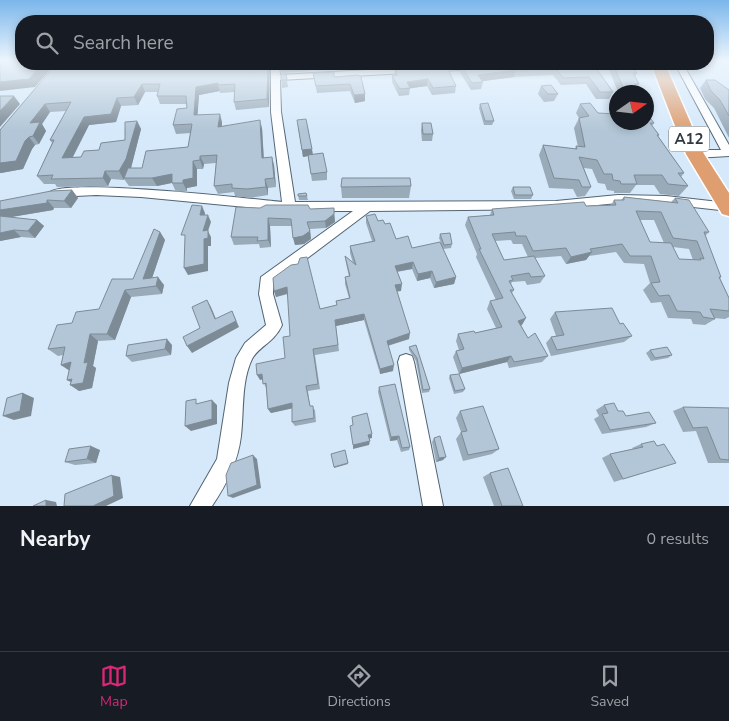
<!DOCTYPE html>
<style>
:root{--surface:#171b24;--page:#20242c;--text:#f1f3f6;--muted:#9ea1a6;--line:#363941;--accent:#db2777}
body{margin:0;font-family:"Nunito Sans",sans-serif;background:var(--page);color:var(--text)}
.compass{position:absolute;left:609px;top:85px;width:45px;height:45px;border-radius:50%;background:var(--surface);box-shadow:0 2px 8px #0003;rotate:76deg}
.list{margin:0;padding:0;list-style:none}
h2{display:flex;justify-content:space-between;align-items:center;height:65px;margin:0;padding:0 20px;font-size:21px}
h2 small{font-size:16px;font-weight:400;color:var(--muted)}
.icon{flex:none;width:28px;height:28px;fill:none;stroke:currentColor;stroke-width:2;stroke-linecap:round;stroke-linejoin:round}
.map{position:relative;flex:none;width:729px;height:506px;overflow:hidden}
.search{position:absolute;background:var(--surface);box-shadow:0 2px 8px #0003;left:15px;right:15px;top:15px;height:55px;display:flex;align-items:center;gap:12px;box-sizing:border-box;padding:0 18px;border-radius:20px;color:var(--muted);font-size:19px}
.sheet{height:145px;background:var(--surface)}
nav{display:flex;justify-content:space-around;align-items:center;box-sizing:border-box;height:70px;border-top:1px solid var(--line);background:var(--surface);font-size:14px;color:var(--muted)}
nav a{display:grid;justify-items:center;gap:2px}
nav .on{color:var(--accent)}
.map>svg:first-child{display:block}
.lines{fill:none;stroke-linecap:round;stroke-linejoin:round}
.minor-casing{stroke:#536473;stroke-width:2}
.highway-casing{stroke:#fff;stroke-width:3}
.minor{fill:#fff;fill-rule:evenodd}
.highway{fill:#de9e70;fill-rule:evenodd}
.wall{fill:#99aab9;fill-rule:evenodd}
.shaded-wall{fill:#7d8b96}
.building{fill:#b2c6d7;stroke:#7d8b96;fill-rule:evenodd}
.labels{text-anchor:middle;stroke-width:4;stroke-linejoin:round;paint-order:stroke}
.shield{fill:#fff;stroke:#6f7479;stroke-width:1}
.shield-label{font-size:15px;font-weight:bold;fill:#313940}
</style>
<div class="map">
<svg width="729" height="506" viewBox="0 0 729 506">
<rect width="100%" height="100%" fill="#d5e9fb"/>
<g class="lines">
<defs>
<path id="minor" d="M271 64H279L280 75 472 64 482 66 478 69 280 80 281 112 295 202 556 201 618 195 666 196 728 203 729 211 666 204 618 203 556 209 370 211 273 284V294L282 325C274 343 259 346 252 359 241 382 244 411 241 436 238 462 227 484 212 506H190L217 459 229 383 236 358 245 343 266 325 259 294 261 277 353 211H289L141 197 96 195 55 197 49 193C60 177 253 199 282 202L271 112Z
M675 64H683L729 145V156L695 158 689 154 695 150H721Z
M406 354 412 356 414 362 443 506H423L398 362 400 356Z"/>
<path id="highway" d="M651 64H665L704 154 729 193V216L722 214 686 154Z"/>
</defs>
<!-- minor casing -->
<use href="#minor" class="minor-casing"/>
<!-- highway casing -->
<use href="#highway" class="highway-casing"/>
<!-- minor -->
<use href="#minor" class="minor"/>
<!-- highway -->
<use href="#highway" class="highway"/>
</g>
<!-- wall -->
<path class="wall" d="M56 64H270L269 107 236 110 234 102 235 92 220 93V91L199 95 197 115 222 122V126L262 128 264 158 274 165 276 187 268 188V195L250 198 235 196 234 192 218 194 214 186 216 163 204 164 203 169H197V186L187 188V191L176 192 172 183 157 186H129L124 179V180L111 179 108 186 57 187 55 184H44L37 176 52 143 50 140 66 111 50 112 42 124 46 131 39 144 35 145 32 149 23 169 1 173H0V130ZM145 92H158L157 96 160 104H186L187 108 173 125 176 134 191 133 188 147 142 168H131L141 129 137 121 125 140 81 157H73L89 125 116 122 121 106 138 105Z
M280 64H309V71L282 73Z
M460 64 497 65 513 64H631L637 73 635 76 639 84 636 89 638 92H618L608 67 596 68 613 92 609 99H596L586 84 561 85 553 75 514 77 483 81V82L481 89 471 90 459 71Z
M395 68 456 86 455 93 432 95 427 86 410 88 409 95 399 96 392 82V76L394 75Z
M313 73 334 77H361L365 101 355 103 350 91 317 93Z
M286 74 288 87 282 88 281 80Z
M706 80 729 90V138L714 108 705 99 700 88Z
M541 86 558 94 554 101 544 102 538 94Z
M480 104 494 121 492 125H484L479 108Z
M580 104 598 113 654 123 652 126 659 135 658 136 684 173 681 177 688 186 679 196 660 194 654 185H636L630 193H614V191L607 190 605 184 598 183 592 169 584 168 591 187 585 196 577 197 573 189 549 188 539 155 543 145 575 149 576 146 578 147 574 128 579 118 576 113Z
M297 120 313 155 327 172V180L312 181 308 156 303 157Z
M422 123 433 134 432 141H422L421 130Z
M411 186 409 198H342L341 187Z
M513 187 533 195 531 199H514L511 191Z
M72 190 78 198 71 208H54L53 210 10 217 37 220 44 226 35 238 21 237 0 241V201Z
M306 193 308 200H299L298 194Z
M624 197 671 202 675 198 709 232 705 236 721 277 720 278 729 298V317L725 319 714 318 715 319 705 325 693 324 691 319 668 318 661 302 651 303 643 290 650 283 644 264 624 263 616 252 589 256 586 260 566 264 561 256 535 258 545 276 540 283 527 285 525 281 512 282 511 284 514 290 512 293 522 325H521L528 338 548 356 542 362 509 368 507 362 459 374 453 357 456 351 459 350 456 341 458 334 475 333 496 328 487 309 490 301 496 300 476 257 477 254 465 225 468 217 490 215 492 209 611 205 614 200H621ZM640 220H654L664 243 650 242ZM511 240 513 244H522L528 257 504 260 495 241ZM673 247 689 249 693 260 679 259Z
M260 208 310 209 334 208 335 222 326 228 310 229 311 239 304 244 295 245 292 226H270L271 247 260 248 259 244 234 245 231 237Z
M366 216 385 224 396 239 412 248 441 243 439 238 440 234 452 244 451 248 443 249 456 277 454 284 434 288 430 278 417 281 412 269 397 272 401 291H397L409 339 388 346 393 371 380 374 364 320 336 326 339 351 315 355 320 389 308 391 310 406 315 410 316 422 295 426 292 422V408L271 413 268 409 266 388 262 379 260 380 285 358 290 336 288 294 276 297 274 291 273 278 320 309 337 305 336 301 349 298 345 284V277H349L346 263 345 256 353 263 350 253V246L372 241 366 223Z
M160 232 165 240 152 278 164 285 162 294 131 297 115 340 98 341 93 366 96 368 92 388 79 391 71 382 67 380 69 370 61 365 63 355 58 356 48 349 72 323 99 309 133 279Z
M555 312 620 324 632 336 624 342 551 356 546 343 551 337 556 336 550 319Z
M172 345 171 355 132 362 126 356Z
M416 345 430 389 429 392 422 393 416 361 409 350V347Z
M650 350 672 355 668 358 651 361 646 353Z
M450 375 465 389 463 392 454 394 449 378Z
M379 387 410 447 409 450 401 452 397 440 390 441 378 392Z
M604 405 626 416 656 423 646 427 602 434 594 419 599 416 596 410Z
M683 407 729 408V463H708L696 431 683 432 673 411Z
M460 411 499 449 492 454 463 461 456 439 461 432 456 418Z
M434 438 443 460 436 462 432 442Z
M641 444 657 446 676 463 614 482 602 458 610 454 633 449 632 448Z
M100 450 96 463 75 465 65 462Z
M490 473 523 506H494L483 477Z"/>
<!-- shaded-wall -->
<path class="shaded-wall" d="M43 64H55L35 87 0 91V82Z
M268 64H270L269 107 267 99Z
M516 70 514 77 477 82 478 75Z
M428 79 427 86 406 89 407 82Z
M218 83V85L220 91 199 95 197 123 194 115 196 87Z
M142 84 145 92 138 105 134 97Z
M365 94V101L355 103 354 95Z
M14 96 20 104 0 127V111Z
M117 98 121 106 116 122 89 125 68 166 62 158 84 117Z
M45 104 50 112 42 124 46 131 39 144 33 136 30 123Z
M220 114 222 122 221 135 218 127Z
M260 120 262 128 264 166 262 158Z
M137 121 141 129 131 168 125 178H124V180L119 171Z
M29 137 35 145 32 149 23 169 1 173H0V163L25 141Z
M312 149 313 155 303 157 302 150Z
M200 156 204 164 203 169 200 160Z
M272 157 274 165 276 187 274 178Z
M193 161 197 169V186L187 188V191L183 183V180Z
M105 171 111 179 108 186 103 178Z
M172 174 176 182 157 186 152 178Z
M265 179 268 188V195L266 187Z
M72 190 78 198 71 208 64 201Z
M47 200 54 208 53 210 0 219V210Z
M202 206 205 213 204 222 200 215Z
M334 214 335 222 326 228 325 221Z
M208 215 211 222 208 231 211 237V246H208V271L188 275 184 268 203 231Z
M268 218 270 226 271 247 268 240Z
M37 220 44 226 35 238 28 231Z
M14 230 21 237 0 241V233Z
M310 231 311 239 304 244 295 245 293 238Z
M160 232 165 240 149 287 143 279Z
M592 252 586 260 566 264 571 257Z
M413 262 412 269 394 272 395 266Z
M432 271 430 278 417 281 418 274Z
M158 277 164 285 162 294 156 286Z
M456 277 454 284 434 288 436 282Z
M402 284 401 291 394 292 395 285Z
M287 287 289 293 276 297 274 291Z
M125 290 131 297 115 340 107 334Z
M207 300 211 307 219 326 215 319Z
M232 311 239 327 192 353 187 346Z
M364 314V320L336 326 335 320Z
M526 318 522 325 514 327 518 321Z
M410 333 409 339 386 346 387 341Z
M90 334 98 341 93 366 96 368 92 388 79 391 70 385 75 384 67 380 84 363Z
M167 339 172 345 171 355 165 349Z
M511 356 507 362 459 374 462 368Z
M71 362 70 371 61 365Z
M394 365 393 371 380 374V369Z
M262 374 264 379 260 380 257 375Z
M23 393 34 398 31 416 14 420 3 416Z
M212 400 217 405V424L191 431 185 426Z
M292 403 294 408 271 413 268 409Z
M372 434V438L368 439V435Z
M399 436 397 440 390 441 391 437Z
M370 441 369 445 353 449V445Z
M91 446 100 450 96 463 87 459Z
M253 455 257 459 261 488 233 498 228 496Z
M446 457 443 460 436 462 439 458Z
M348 463V464L334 468V467Z
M112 475 120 477 123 498 106 506H93Z
M46 500 56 502 57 506H46Z"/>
<!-- building -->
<path class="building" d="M0 60H21V64H43L29 79 0 82Z
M56 64H268L267 99 234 102 235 84 218 85V83L196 87 194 115 220 114 218 127 260 120 262 158 272 157 274 178 265 179 266 187 247 189 232 188V184L214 186 217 155 200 156V160L193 161V178L183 180V183H172V174L152 178H124L128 168H142L146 151 188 147 192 124 173 125 177 109 187 108 186 96H157L160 84H142L134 97 117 98 111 114 84 117 62 158 81 157 84 151 99 150 101 143 125 140V122L137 121 126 159 119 171H105L103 178 51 179 53 175 37 176 54 140H50L71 102 45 104 30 123 40 122 33 136 29 137 25 141 16 161 0 163V130Z
M280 64H308L309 65 281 67Z
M460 64 497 65 513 64H593L613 92H600L589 77 563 78 556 69 516 70 478 75 483 82 472 83Z
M613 64H631L637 73H633L639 84H635L636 90 638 92H625Z
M446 65 456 86 433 88 428 79 407 82 410 88 400 89 392 76 397 75 395 68Z
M334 72V77L358 75 361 77 365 94 354 95 350 84 316 86 313 73Z
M281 74H286L287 80H281Z
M706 80H715L729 90V116L720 100 711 91Z
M551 85 558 94H548L541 86Z
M0 96H14L0 111Z
M488 103 494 121H485L480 104Z
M590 103 598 113 616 114V122H646L647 114 654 123H650L659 135H657L684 173H678L688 186 668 184 662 175H634L637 184H621L620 181 613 180 612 174H604L597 160 579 157 591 187H582L579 180 554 178 543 145 577 149 576 146 585 147 579 118 589 116 580 104Z
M306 119 312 149 302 150 297 120Z
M422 123H431L433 134H423Z
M323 153 327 172 311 174 308 155Z
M342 178H410L411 186 341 187Z
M513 187H530L533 195H515Z
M72 190 64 201 47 200V203L0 210V201L51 191Z
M306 193 307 196H298V194Z
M624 197 678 203 675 198 689 200 709 232H704L721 277H719L729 298V311L710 309 715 319 703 317 700 312 677 311 669 295 659 296 651 283 660 282 651 256H630L622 244 590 249 592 252 571 257 566 248 533 251 526 236H516L515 232 492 234 504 260 534 256 545 276 531 277 529 273 511 276 513 280 509 281 514 290H510L526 318 518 321 528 338 535 333 548 356 514 362 511 356 462 368 456 351 464 349 458 334 474 331 475 333 502 327 490 301 503 298 479 249H481L468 217 494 215 492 209 584 202 586 206 616 205 614 200H624ZM636 211 661 212 673 238 697 241 704 259 700 258 701 260 679 259 671 243 650 242Z
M192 205 202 206 200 215H208L203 231 208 230V238L204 239V264L184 268 185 235H181Z
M266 205H308L310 209 334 208V214L325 221 307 222 310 231 303 236 293 238 291 219 268 218V240L257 241 258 237H231L236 207 260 208Z
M375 214 378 221 383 220 385 224 390 223 396 239 408 236 412 248 440 242 456 277 436 282 432 271 418 274 413 262 395 266 402 284 395 285 410 333 387 341 394 365 380 369 364 314 335 320 338 345 313 349 318 384 306 386 310 406H313L314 418 292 422V403L268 409 266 383 263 384 262 374 257 375 256 364 285 358 283 337 290 336 287 287 274 291 273 278 291 265 298 264 300 258 307 257 320 309 337 305 336 301 350 298 345 277 350 276 345 256 356 265 350 246 375 241 366 216Z
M0 216 37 220 28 231 14 230 0 233Z
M154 229 160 232 143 279 158 277 156 286 125 290 107 334H90L84 363 88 362 83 383 70 385 72 379 67 380 71 362 61 365 65 347 48 349 57 325 72 323 76 312 99 309 112 279H133Z
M450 233 452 244 444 245 440 234Z
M207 300 215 319 232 311 236 321 187 346 183 337 200 328 192 307Z
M612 308 620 324 623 323 632 336 557 350 551 337 564 335 555 312Z
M167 339 165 349 126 356 128 345Z
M416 345 430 389 423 390 417 358 409 347Z
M667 347 672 355 655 358 650 350Z
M459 374 465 389 455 391 450 375Z
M395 384 410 447 402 448 399 436 391 437 379 387Z
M23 393 20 411 3 416 7 398Z
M196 399V404L212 400V419L185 426 186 401Z
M614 403 618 411H623L626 416 649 412 656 423 610 430 602 414 608 413 604 405Z
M483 406 499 449 468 455 461 432 467 431 460 411Z
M683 407 729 408V460L720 459 707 427 693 428Z
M367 413 372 434 368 435 370 441 353 445 350 426 353 425 352 417Z
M440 436 446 457 439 458 434 438Z
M654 441 657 446 664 444 676 463 623 479 610 454 643 447 641 444Z
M91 446 87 459 65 462 69 449Z
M345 450 348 463 334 467 331 454Z
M253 455 257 485 228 496 226 475 231 463Z
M508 468 523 506H502L490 473Z
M112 475 114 496 93 506H64L65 494Z
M46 500V506H33Z"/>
<!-- sky -->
<linearGradient id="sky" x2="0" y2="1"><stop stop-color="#7ab6eb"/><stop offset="0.46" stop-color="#ecf5fd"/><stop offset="1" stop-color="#ecf5fd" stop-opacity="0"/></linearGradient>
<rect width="729" height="131" fill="url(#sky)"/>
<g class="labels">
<!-- shield labels -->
<rect class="shield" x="669" y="126.5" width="40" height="25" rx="4"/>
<g class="shield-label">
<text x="689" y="144">A12</text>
</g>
</g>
</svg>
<svg class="compass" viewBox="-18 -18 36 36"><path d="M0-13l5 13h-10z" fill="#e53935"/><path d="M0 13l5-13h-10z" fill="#9ea1a6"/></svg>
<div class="search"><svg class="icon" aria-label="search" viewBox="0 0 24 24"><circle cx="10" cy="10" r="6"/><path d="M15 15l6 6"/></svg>Search here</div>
</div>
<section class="sheet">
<h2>Nearby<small>0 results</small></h2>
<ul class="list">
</ul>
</section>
<nav>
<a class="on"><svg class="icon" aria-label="map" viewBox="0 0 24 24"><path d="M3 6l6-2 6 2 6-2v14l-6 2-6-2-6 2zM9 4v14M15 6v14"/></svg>Map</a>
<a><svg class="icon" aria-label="directions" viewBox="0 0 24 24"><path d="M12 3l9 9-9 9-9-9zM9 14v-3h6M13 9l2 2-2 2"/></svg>Directions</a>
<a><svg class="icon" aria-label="saved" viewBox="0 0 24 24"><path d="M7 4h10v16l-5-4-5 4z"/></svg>Saved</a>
</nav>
